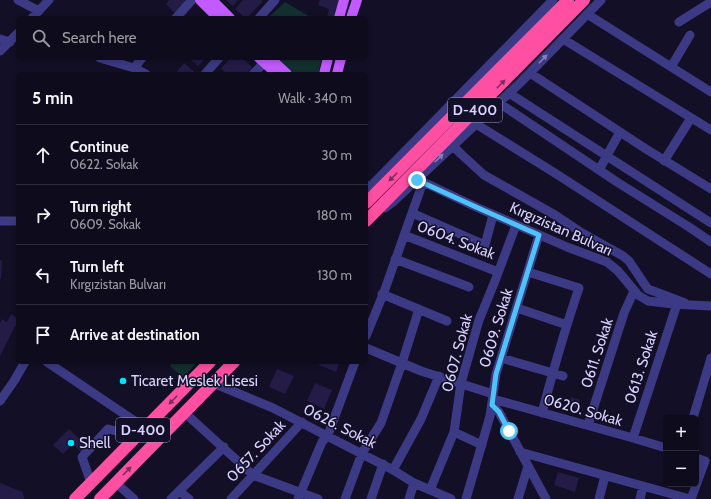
<!DOCTYPE html>
<html lang="en">
<head>
<meta charset="utf-8">
<style>
  :root { --surface:#0e0b1c; --page:#1c1929; --text:#f1f3f6; --muted:#9b9ba3; --line:#2e2b3b }
  body { margin:0; font-family:Cabin,sans-serif; background:var(--page); color:var(--text) }
  .controls { position:absolute; right:12px; bottom:12px; display:grid; overflow:hidden; border-radius:6px; box-shadow:0 2px 6px #0003 }
  .controls button { width:36px; height:36px; display:grid; place-items:center; padding:0; border:0; border-bottom:1px solid var(--line); background:var(--surface); color:var(--text); font:20px sans-serif }
  .stop { position:absolute; width:12px; height:12px; margin:-9px; border:3px solid #4fc3f7; border-radius:50%; background:#fff }
  .stop.end { background:#4fc3f7; border-color:#fff; box-shadow:0 1px 4px #0008 }
  .list { margin:0; padding:0; list-style:none }
  h2 { display:flex; justify-content:space-between; align-items:center; height:52px; margin:0; padding:0 16px; font-size:17px }
  h2 small { font-size:13px; font-weight:400; color:var(--muted) }
  .list li { display:grid; grid-template-columns:26px 1fr auto; gap:12px; align-items:center; box-sizing:border-box; height:60px; padding:0 16px; border-top:1px solid var(--line) }
  .list b { display:block; font-size:15px; white-space:nowrap }
  .list p { margin:0; font-size:13px; white-space:nowrap; color:var(--muted) }
  .list em { font-size:13px; font-style:normal; color:var(--muted) }
  .icon { flex:none; width:22px; height:22px; fill:none; stroke:currentColor; stroke-width:2; stroke-linecap:round; stroke-linejoin:round }
  .map { position:relative; flex:none; width:711px; height:499px; overflow:hidden }
  .search { position:absolute; background:var(--surface); box-shadow:0 2px 6px #0003; left:16px; top:16px; width:352px; height:44px; display:flex; align-items:center; gap:10px; box-sizing:border-box; padding:0 14px; border-radius:6px; color:var(--muted); font-size:15px }
  .panel { position:absolute; background:var(--surface); box-shadow:0 2px 6px #0003; left:16px; top:72px; width:352px; height:292px; border-radius:6px }
  .map>svg:first-child { display:block }
</style>
</head>
<body>
<div class="map">
<svg width="711" height="499" viewBox="0 0 711 499">
  <rect width="100%" height="100%" fill="#130f26"/>
  <path fill="#12302f" d="M285,2l27,16h-44z
    M278,58h44l-4,16h-23z
    M172,362h25l-14,16 -13,-12z"/>
  <path fill="#241b47" d="M169,0h16l1,1 -11,12 -9,-9z
    M226,0h12l-5,6z
    M243,0h18l1,2 -15,16h-2l-10,-9z
    M320,0h21l-5,18 -9,-1 2,-8 -11,-4z
    M189,58h17l-8,8z
    M231,58h11l10,9 -6,7h-20l-5,-6z
    M184,63l12,10 -1,1h-20z
    M0,260l2,1 -1,18h-1z
    M11,314l6,4 1,-3v12l-3,-1 -15,30v-33l2,-4 5,3z
    M320,362h20l-4,10 -17,-7z
    M277,369l17,7 -9,18 -16,-7z
    M315,383l17,7 -8,19 -17,-8z
    M571,397l9,3 -3,8 -9,-2z
    M69,429l22,21 -6,6 -12,-12 -10,10 -10,-9z
    M558,472l21,6 -4,14 -21,-7z
    M0,483l23,9 1,7h-24z"/>
  <g fill="none" stroke-linecap="round" stroke-linejoin="round">
    <path stroke="#3d3a85" stroke-width="9" d="M18,0l21,11
      M587,14l124,78
      M32,18l17,-18
      M176,18l16,-18
      M259,18l16,-18
      M679,22l32,-20
      M0,39l10,3
      M563,39l148,91
      M0,51l18,-18
      M100,58l34,10 12,6
      M671,67l19,-32
      M134,68l8,-10
      M530,73l116,76 65,40
      M205,74l14,-16
      M253,74l11,-11
      M509,93l202,130
      M499,103l118,79 72,45 22,15
      M476,124l82,51 153,99
      M453,146l8,8 23,21 71,40 27,18 41,23 6,5 16,24 3,4 37,14
      M664,161l27,-43
      M599,170l21,-38
      M417,179l59,28 91,40 40,15 11,9 20,24 10,6 25,3 38,2
      M366,188l7,-4 180,-184
      M385,208l8,-6 127,-119 81,-83
      M412,213l73,32 8,-30
      M0,221h18
      M404,235l94,37
      M395,259l74,28
      M528,272l51,16c-14,41 -26,83 -37,125
      M382,294l65,27
      M517,308l50,17
      M366,336l18,-44 39,-110
      M366,348l55,23 72,23
      M501,358l62,18
      M47,362l98,66
      M213,383l60,25 120,62 21,13 37,16
      M493,399l140,39 33,10
      M0,401l14,-20 11,-19
      M492,405l7,7 47,87
      M185,413l68,62 65,24
      M693,418l18,-60
      M588,425l36,-112 10,-22
      M454,432l28,13
      M633,438l44,-134
      M520,452l170,47
      M393,470l28,-51 18,-43
      M91,483l-9,-26 26,-28 29,7
      M116,483l18,16
      M430,490l24,-58 7,-49 18,-63 16,-39 21,-56
      M179,491l10,8
      M171,499l53,-52
      M231,499l71,-77
      M298,499l24,-57 6,-7 27,-73
      M345,499l17,-46 19,-30 21,-60 17,-54
      M371,499l12,-35
      M409,499l5,-16
      M466,499l24,-83 6,-42 43,-139
      M518,499l10,-33
      M599,499l6,-23
      M640,499l3,-13
      M691,499l14,-38 -9,-3"/>
    <path stroke="#c25bff" stroke-width="10" d="M200,0l18,18
      M212,0l18,18
      M339,18l5,-18
      M351,18l6,-18
      M259,58l18,16
      M270,58l17,16
      M324,74l4,-16
      M337,74l4,-16"/>
    <path stroke="#ff4fa3" stroke-width="12" d="M366,203l202,-203
      M366,221l218,-221
      M75,499l135,-137
      M100,499l134,-137"/>
  </g>
  <defs><path id="oneway-solid" d="M-6-.8H1V-3.2L6.5 0L1 3.2V.8H-6Z"/></defs>
  <g fill="#837fbc">
    <use href="#oneway-solid" transform="translate(543 59) rotate(-46)"/>
    <use href="#oneway-solid" transform="translate(439 158) rotate(-43)"/>
  </g>
  <g fill="#7d2c5e">
    <use href="#oneway-solid" transform="translate(501 84) rotate(-45)"/>
    <use href="#oneway-solid" transform="translate(393 177) rotate(135)"/>
    <use href="#oneway-solid" transform="translate(173 400) rotate(134)"/>
    <use href="#oneway-solid" transform="translate(127 471) rotate(-46)"/>
  </g>
  <g fill="none" stroke-linecap="round" stroke-linejoin="round">
    <path stroke="#4fc3f7" stroke-width="5" d="M417,180l59,27 63,28 -43,139 -4,31 7,7 10,19"/>
  </g>
  <g fill="#00e5ff" stroke="#130f26" stroke-width="1.5">
    <circle cx="123" cy="381" r="4"/>
    <circle cx="71" cy="443" r="4"/>
  </g>
  <g text-anchor="middle" dominant-baseline="central" stroke-width="3" stroke-linejoin="round" paint-order="stroke">
    <g fill="#130f26" stroke="#9e99be" stroke-width="1">
      <rect x="448" y="98" width="54" height="24" rx="3"/>
      <rect x="116" y="418" width="54" height="24" rx="3"/>
    </g>
    <g font-size="14" font-weight="bold" fill="#d9d4ff">
      <text x="475" y="110">D-400</text>
      <text x="143" y="430">D-400</text>
    </g>
    <g font-size="15" fill="#d9d4ff" stroke="#130f26">
      <text transform="translate(561 229) rotate(24)">Kırgızistan Bulvarı</text>
      <text transform="translate(456 240) rotate(21)">0604. Sokak</text>
      <text transform="translate(496 328) rotate(-73)">0609. Sokak</text>
      <text transform="translate(457 353) rotate(-75)">0607. Sokak</text>
      <text transform="translate(597 353) rotate(-72)">0611. Sokak</text>
      <text transform="translate(641 367) rotate(-72)">0613. Sokak</text>
      <text transform="translate(583 410) rotate(16)">0620. Sokak</text>
      <text transform="translate(340 426) rotate(27)">0626. Sokak</text>
      <text transform="translate(256 451) rotate(-47)">0657. Sokak</text>
    </g>
    <g font-size="15" fill="#d9d4ff" stroke="#130f26" text-anchor="start">
      <text x="131" y="381">Ticaret Meslek Lisesi</text>
      <text x="79" y="443">Shell</text>
    </g>
  </g>
</svg>
<div class="controls">
<button>+</button>
<button>−</button>
</div>
<div class="stop" style="left:509px;top:431px"></div>
<div class="stop end" style="left:417px;top:180px"></div>
<div class="search"><svg class="icon" aria-label="search" viewBox="0 0 24 24"><circle cx="10" cy="10" r="6"/><path d="M15 15l6 6"/></svg>Search here</div>
<section class="panel">
<h2>5 min<small>Walk · 340 m</small></h2>
<ul class="list">
<li><svg class="icon" aria-label="ahead" viewBox="0 0 24 24"><path d="M12 20V5M6 11l6-6 6 6"/></svg><div><b>Continue</b><p>0622. Sokak</p></div><em>30 m</em></li>
<li><svg class="icon" aria-label="right" viewBox="0 0 24 24"><path d="M7 20v-9h11M14 6l5 5-5 5"/></svg><div><b>Turn right</b><p>0609. Sokak</p></div><em>180 m</em></li>
<li><svg class="icon" aria-label="left" viewBox="0 0 24 24"><path d="M17 20v-9H6M10 6l-5 5 5 5"/></svg><div><b>Turn left</b><p>Kırgızistan Bulvarı</p></div><em>130 m</em></li>
<li><svg class="icon" aria-label="arrive" viewBox="0 0 24 24"><path d="M6 21V4h12l-3 4 3 4H6"/></svg><div><b>Arrive at destination</b></div></li>
</ul>
</section>
</div>
</body>
</html>
